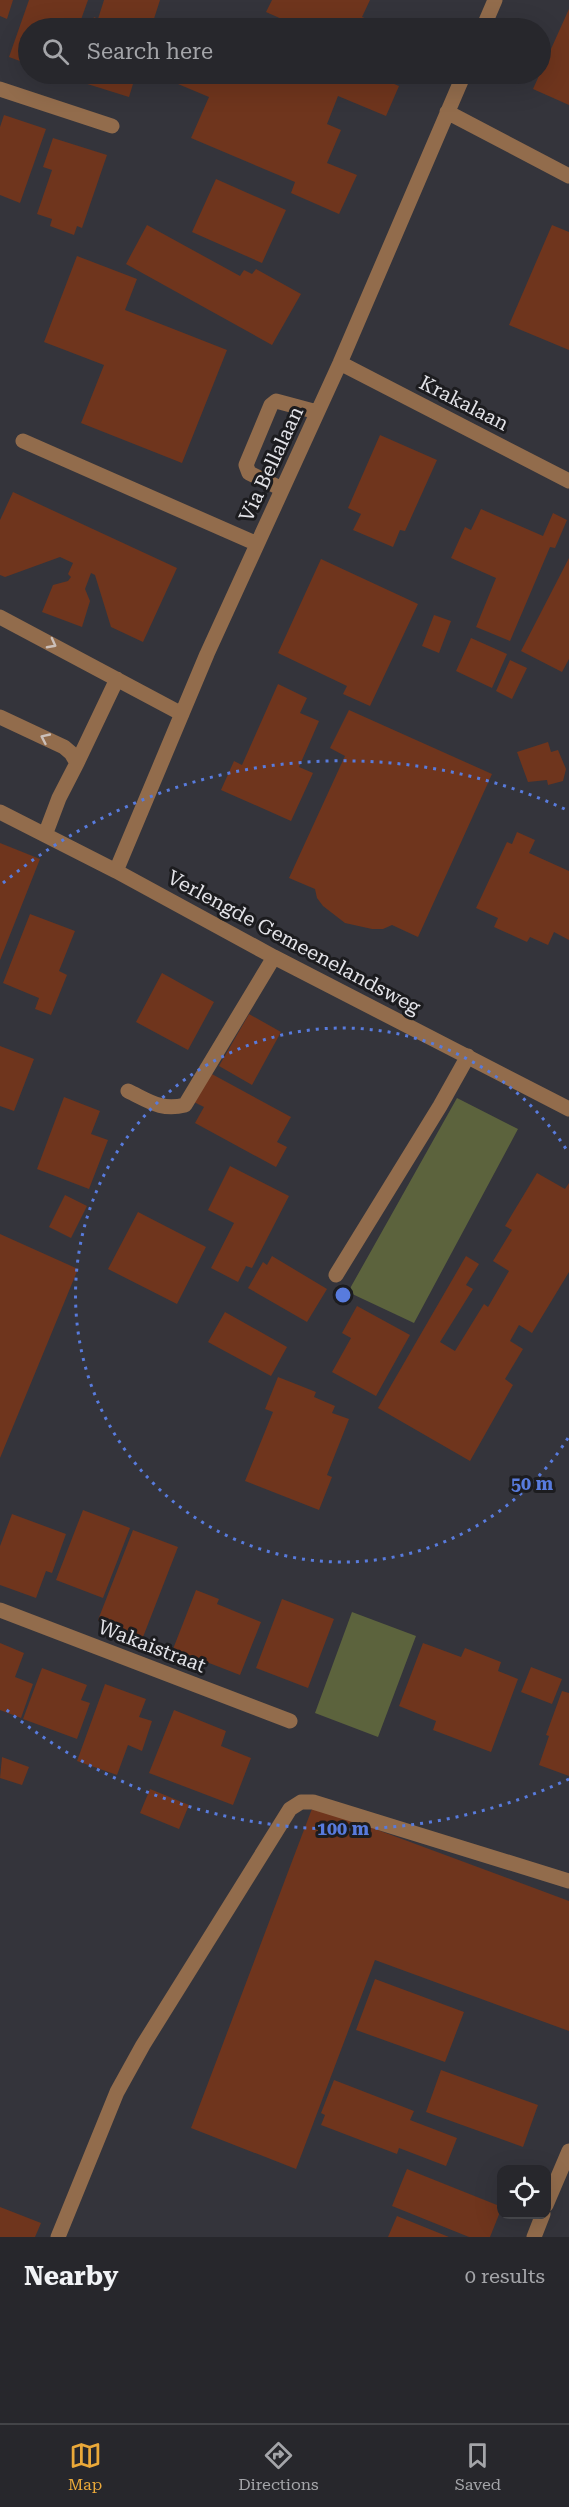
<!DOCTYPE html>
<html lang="en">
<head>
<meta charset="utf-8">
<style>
  :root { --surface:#27272c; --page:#2f2f34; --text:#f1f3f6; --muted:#a4a5a9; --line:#434448; --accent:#eba939 }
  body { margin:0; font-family:"Roboto Serif",serif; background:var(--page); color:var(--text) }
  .controls { position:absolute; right:18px; bottom:18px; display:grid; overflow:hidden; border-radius:12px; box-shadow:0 6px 24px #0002 }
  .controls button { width:54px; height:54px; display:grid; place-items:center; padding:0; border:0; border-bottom:2px solid var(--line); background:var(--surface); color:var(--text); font:30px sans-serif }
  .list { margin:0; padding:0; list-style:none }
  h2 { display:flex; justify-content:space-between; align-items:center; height:78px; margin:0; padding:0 24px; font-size:26px }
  h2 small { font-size:20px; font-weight:400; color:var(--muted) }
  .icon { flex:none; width:33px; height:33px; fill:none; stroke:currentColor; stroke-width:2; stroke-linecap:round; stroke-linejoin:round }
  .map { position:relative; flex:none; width:569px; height:2237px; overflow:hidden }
  .search { position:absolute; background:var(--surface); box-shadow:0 6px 24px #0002; left:18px; right:18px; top:18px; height:66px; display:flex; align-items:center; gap:15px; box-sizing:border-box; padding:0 21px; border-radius:33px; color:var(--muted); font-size:22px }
  .sheet { height:186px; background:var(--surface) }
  nav { display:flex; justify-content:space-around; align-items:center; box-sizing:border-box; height:84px; border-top:2px solid var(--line); background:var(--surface); font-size:16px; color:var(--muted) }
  nav a { display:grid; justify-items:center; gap:3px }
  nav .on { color:var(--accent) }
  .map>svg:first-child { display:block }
</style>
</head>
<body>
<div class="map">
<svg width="569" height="2237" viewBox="0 0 569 2237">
  <rect width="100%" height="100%" fill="#34343b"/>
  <path fill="#5c633d" d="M457,1098l61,31 -104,194 -66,-31z
    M352,1612l64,24 -38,101 -63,-24z"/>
  <path fill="#6f351d" d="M0,0h13l-6,19 -7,-3z
    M29,0h59l-10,28h-50v36l-19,-7z
    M104,0h56l-9,28h-61l4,-11 4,2z
    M272,0h98l-8,17 13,5 -3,6h-70l-36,-16z
    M569,9v96l-36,-16z
    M66,74h70l-7,23 -64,-20z
    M183,74h28l14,5 3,-5h97l19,7 3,-7h23l29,12 -13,30 -48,-20 -11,28 14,6 -14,33 30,12 -18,39 -48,-21 4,-11 -104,-44 18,-41 -31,-13z
    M4,115l42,14 -26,74 -20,-8v-68z
    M53,138l54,17 -25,73 -5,-2 -3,9 -24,-9 2,-7 -15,-5 15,-44 -9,-3z
    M216,179l70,31 -24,53 -70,-31z
    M147,225l93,51 4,-6 8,4 4,-5 45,25 -29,51 -146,-81z
    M552,225l17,7v118l-60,-25z
    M77,256l60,23 -12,31 102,40 -45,113 -101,-40 23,-58 -60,-23z
    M380,435l57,25 -32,71 -5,-1 -7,17 -40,-17 8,-16 -13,-6z
    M13,492l164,76 -34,74 -32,-15 -16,-52 -4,-2 -6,16 5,12 -8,26 -40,-15 11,-27 15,-4 3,-4 -3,-3 5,-11 -13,-6 -55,20 -5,-2v-55z
    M481,509l62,27 10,-23 14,7 -12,28 -5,-1 -40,94 -34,-14 20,-49 -45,-20 14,-31 6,3z
    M569,558v101l-7,13 -41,-21z
    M321,559l97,45 -48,102 -27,-12 4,-8 -69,-33z
    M434,615l17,6 -12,32 -17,-7z
    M471,638l36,16 -15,34 -36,-17z
    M510,660l17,8 -15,31 -16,-8z
    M278,684l29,14 -7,15 19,8 -20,46 14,6 -22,48 -70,-31 13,-29 8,4z
    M349,710l143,64 -74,163 -26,-12 -9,4h-11l-27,-6 -22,-17 -6,-8 -2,-9 -26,-11 56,-122 -15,-8z
    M548,742l3,10 7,-2 8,19 -3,12 -15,4 -1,-5 -19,2 -11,-30z
    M517,832l18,8 -6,13 40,18v69l-15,-8 -6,13 -18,-8 -3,5 -33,-15 4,-9 -22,-10 31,-66 5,2z
    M0,843l40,16 -40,101z
    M30,914l45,17 -16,40 8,4 -16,40 -16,-6 4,-11 -36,-15z
    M162,973l52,29 -26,48 -52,-28z
    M249,1014l32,18 -29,53 -33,-19z
    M0,1046l34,13 -20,52 -14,-5z
    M210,1073l81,44 -14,25 10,5 -11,20 -81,-44 9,-16 -10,-5z
    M64,1097l36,14 -9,23 17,6 -19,49 -52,-20z
    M230,1166l59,30 -37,72 -6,-2 -8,16 -27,-14 23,-45 -26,-13z
    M537,1173l28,16 4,-6v89l-37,61 -13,-8 -9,16 13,8 -18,30 8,6 -43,76 -92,-53 88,-152 13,8 -13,21 7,4 -33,53 15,9 29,-47 4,3 21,-36 -16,-10 19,-31 -7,-4z
    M65,1195l22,11 -16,32 -22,-11z
    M138,1212l68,35 -29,57 -69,-35z
    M0,1234l78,35 -78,189z
    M272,1256l55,33 -20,33 -59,-34 15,-26 4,3z
    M357,1306l53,29 -34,61 -44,-24 19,-34 -9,-5z
    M225,1312l62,35 -16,29 -63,-34z
    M278,1377l38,15 -2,5 21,9 -3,7 17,6 -22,56 5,2 -13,33 -74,-29 28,-69 -8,-3z
    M83,1510l47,18 -27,70 -47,-18z
    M12,1514l54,20 -14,39 -6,-2 -10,27 -36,-13v-39z
    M133,1530l45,17 -35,90 -45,-17z
    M196,1590l23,9 -2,5 44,18 -21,53 -67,-26z
    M282,1599l52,20 -26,69 -52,-20z
    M0,1643l24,10 -9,24 18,7 -12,34 -21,-8z
    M423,1643l38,14 4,-9 36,14 -3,9 20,8 -27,73 -58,-22 3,-9 -37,-15z
    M531,1667l31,12 -10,25 -31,-12z
    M42,1668l45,17 -6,15 9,3 -13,36 -54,-20z
    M105,1684l41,15 -7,18 13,4 -10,30 -14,-6 -11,30 -40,-14z
    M562,1691l7,2v83l-30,-11 10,-29 -3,-1z
    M174,1710l52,21 -5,15 30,12 -18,47 -84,-32z
    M2,1757l27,10 -7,18 -22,-7z
    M150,1789l39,16 -10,24 -39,-16z
    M313,1806l256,95v130l-194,-71 -79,209 -105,-41z
    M375,1979l89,33 -19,50 -89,-32z
    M441,2070l97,35 -15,42 -97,-35z
    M334,2080l80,31 -4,9 47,18 -11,28 -47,-18 -2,6 -76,-29 4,-10 -4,-2z
    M407,2169l95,38 -12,30h-21l-77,-31z
    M0,2207l41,16 -6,14h-35z
    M397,2216l52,21h-61z"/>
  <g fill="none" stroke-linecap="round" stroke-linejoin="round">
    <path stroke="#926c4c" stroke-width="15" d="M483,28l12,-28
      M0,89l112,37
      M447,112l122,64
      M340,363l229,118
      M23,441l234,103
      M282,489l-33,-16 -3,-8 25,-60 5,-4 41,11
      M0,617l182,97
      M0,717l64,30 7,6 6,10 -18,35 -14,37
      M77,763l40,-84
      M0,812l116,59 158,86 295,152
      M116,871l91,-217 133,-291 124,-289
      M128,1091c21,10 33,20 57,14l89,-148
      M336,1275l104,-169 28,-50
      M0,1610l290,111
      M546,2205l23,-54
      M58,2237l59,-145 26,-47 147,-236 11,-7h12l256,79
      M534,2237l9,-23"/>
  </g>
  <defs><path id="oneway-chevron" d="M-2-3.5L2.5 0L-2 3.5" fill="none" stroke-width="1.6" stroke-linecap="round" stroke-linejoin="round" transform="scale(1.5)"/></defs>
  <g stroke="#cbbfb9">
    <use href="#oneway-chevron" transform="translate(52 644) rotate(28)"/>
    <use href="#oneway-chevron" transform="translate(45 738) rotate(-155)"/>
  </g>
  <g fill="none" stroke="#587bdd" stroke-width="3" stroke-dasharray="3 6">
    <path d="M568 1438A267 267 0 1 1 568 1152"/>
    <path d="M569 1779A534 534 0 0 1 3 1707M3 883A534 534 0 0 1 569 811"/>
  </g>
  <g text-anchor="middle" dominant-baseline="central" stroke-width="6" stroke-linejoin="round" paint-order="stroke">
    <g font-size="20" fill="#e3e3e8" stroke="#1c1c1f">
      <text transform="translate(464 403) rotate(27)">Krakalaan</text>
      <text transform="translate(271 464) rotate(-65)">Via Bellalaan</text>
      <text transform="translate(294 942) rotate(28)">Verlengde Gemeenelandsweg</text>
      <text transform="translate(152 1646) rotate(21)">Wakaistraat</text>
    </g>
  </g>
  <circle cx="343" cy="1295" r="9" fill="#587bdd" stroke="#1c1c1f" stroke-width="3"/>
  <g font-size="18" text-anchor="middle" font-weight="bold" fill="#587bdd" stroke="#1c1c1f" stroke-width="6" stroke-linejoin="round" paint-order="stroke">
    <text x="532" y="1490">50 m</text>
    <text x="343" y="1835">100 m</text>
  </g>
</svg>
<div class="controls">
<button><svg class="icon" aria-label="locate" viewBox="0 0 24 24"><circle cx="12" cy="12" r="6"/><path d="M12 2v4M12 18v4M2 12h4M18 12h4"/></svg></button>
</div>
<div class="search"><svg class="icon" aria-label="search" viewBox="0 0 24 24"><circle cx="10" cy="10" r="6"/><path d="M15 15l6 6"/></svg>Search here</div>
</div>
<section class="sheet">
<h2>Nearby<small>0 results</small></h2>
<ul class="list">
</ul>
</section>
<nav>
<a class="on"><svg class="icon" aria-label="map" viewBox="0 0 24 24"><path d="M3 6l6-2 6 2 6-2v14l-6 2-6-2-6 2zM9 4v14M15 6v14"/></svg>Map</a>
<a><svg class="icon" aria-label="directions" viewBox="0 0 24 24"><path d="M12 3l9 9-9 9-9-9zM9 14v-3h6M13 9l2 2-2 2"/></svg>Directions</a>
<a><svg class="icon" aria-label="saved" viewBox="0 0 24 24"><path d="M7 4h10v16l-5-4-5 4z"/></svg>Saved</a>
</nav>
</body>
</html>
